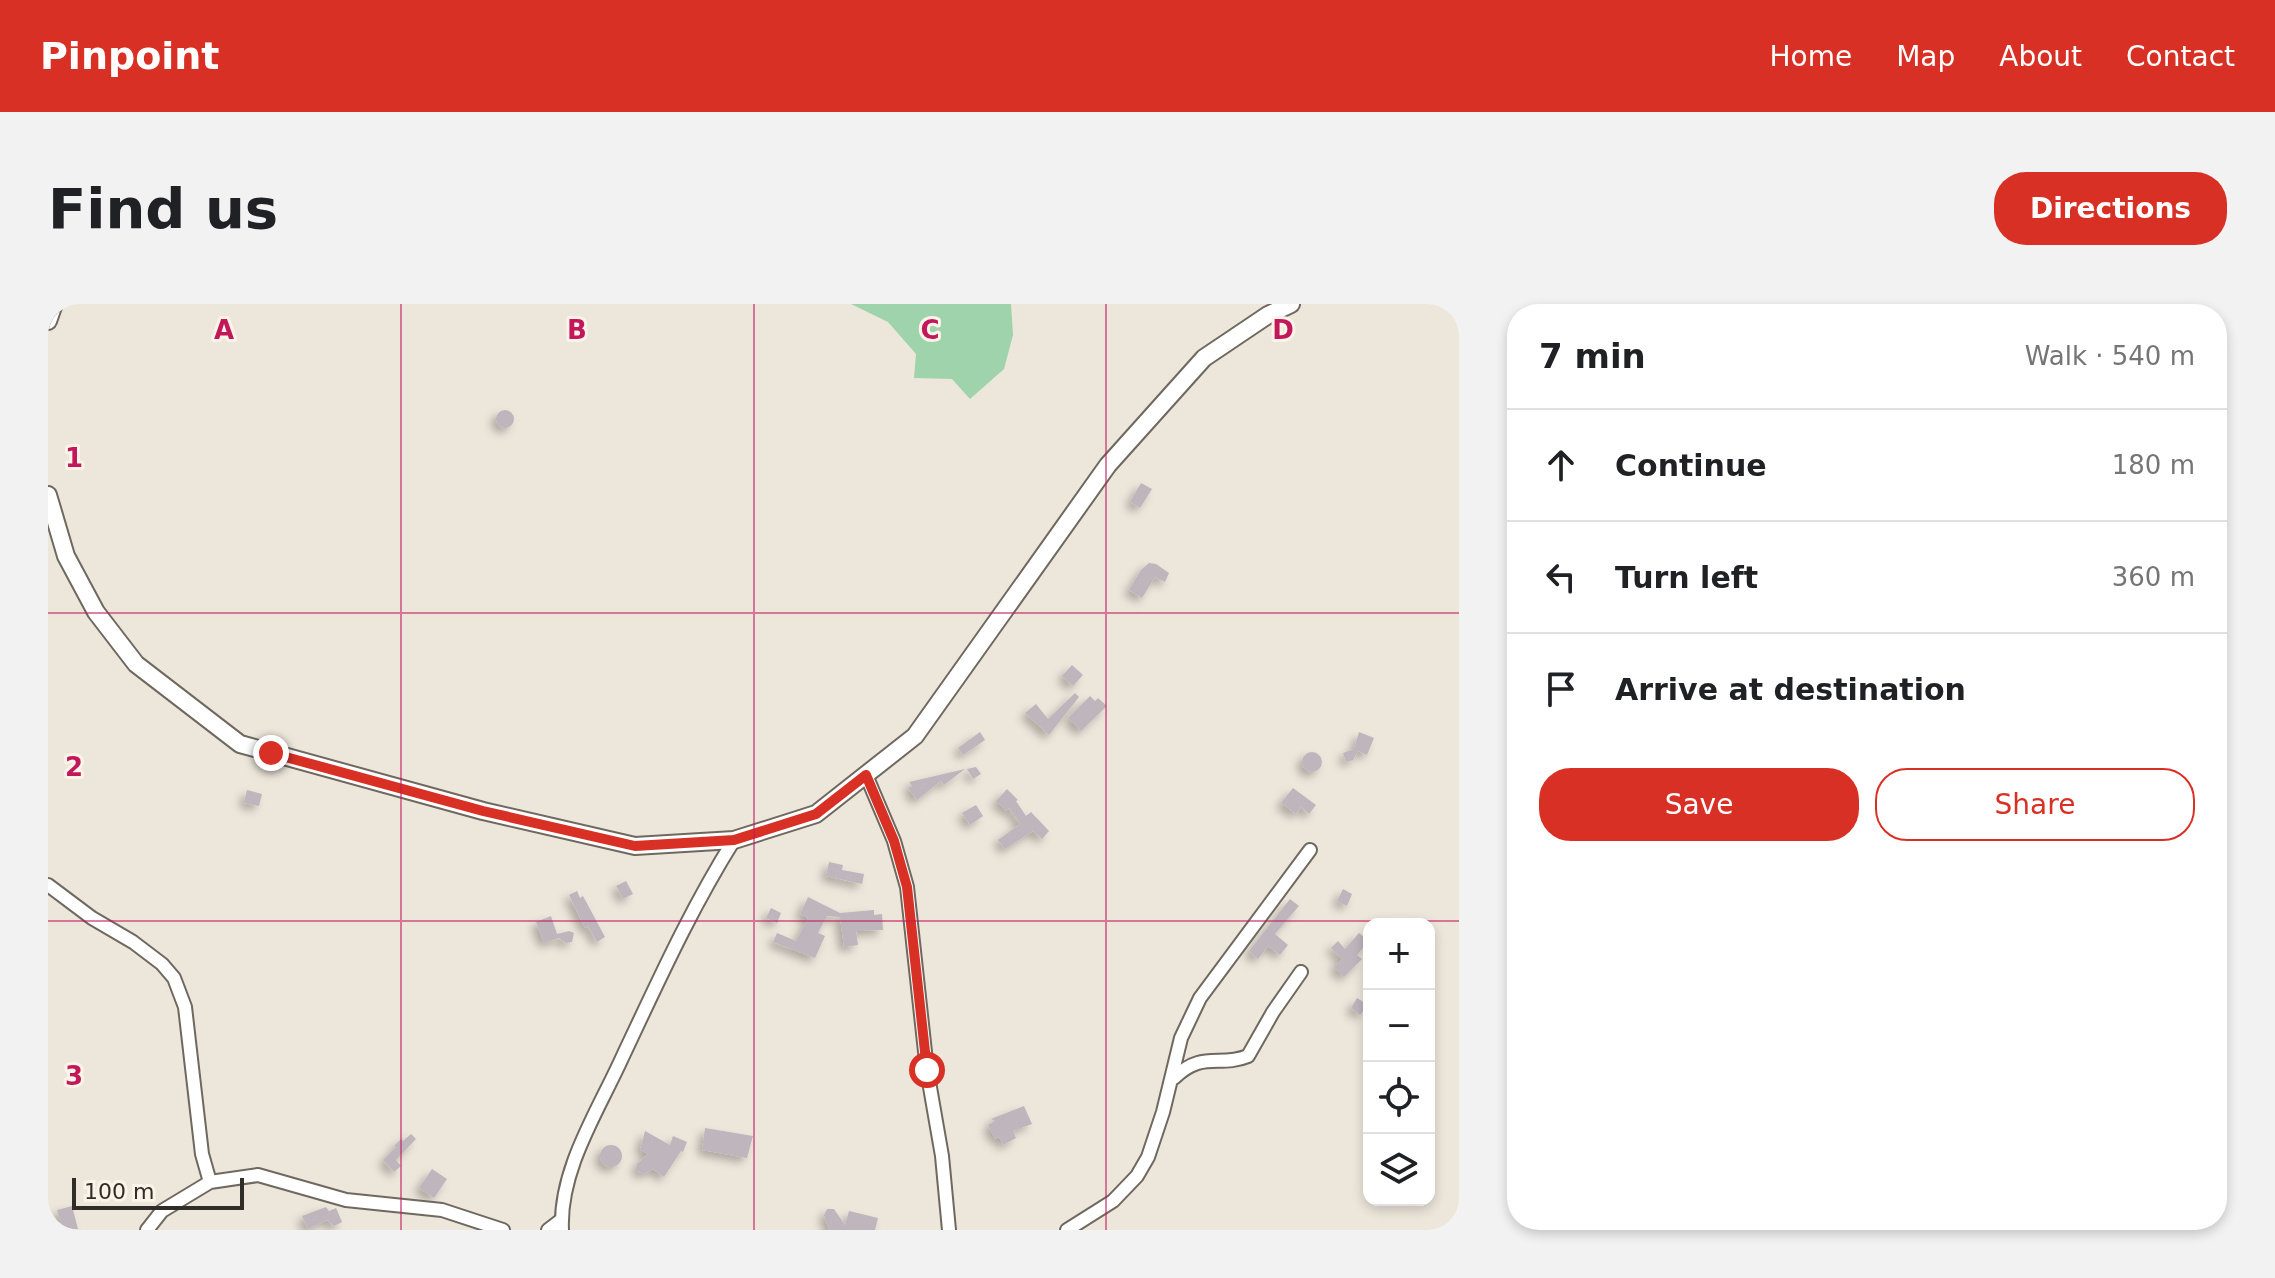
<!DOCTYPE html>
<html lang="en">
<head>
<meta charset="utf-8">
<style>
  :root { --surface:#fff; --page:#f2f2f2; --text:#202124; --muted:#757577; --line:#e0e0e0; --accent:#d93025 }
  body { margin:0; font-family:"DejaVu Sans",sans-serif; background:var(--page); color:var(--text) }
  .controls { position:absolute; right:24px; bottom:24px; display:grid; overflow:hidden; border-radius:16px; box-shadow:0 4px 12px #0003 }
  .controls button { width:72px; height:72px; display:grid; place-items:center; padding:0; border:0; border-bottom:2px solid var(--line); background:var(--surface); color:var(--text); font:40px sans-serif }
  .scale { position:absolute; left:24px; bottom:20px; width:172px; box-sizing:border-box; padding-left:8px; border:4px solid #302d29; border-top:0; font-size:22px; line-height:28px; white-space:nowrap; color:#302d29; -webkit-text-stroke:6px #faf3e8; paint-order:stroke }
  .stop { position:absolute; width:24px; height:24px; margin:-18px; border:6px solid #d93025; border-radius:50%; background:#fff }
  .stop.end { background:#d93025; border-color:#fff; box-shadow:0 2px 8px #0008 }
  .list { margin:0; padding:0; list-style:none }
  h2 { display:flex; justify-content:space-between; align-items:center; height:104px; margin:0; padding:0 32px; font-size:34px }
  h2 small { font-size:26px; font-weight:400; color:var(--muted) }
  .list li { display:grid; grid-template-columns:52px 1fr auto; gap:24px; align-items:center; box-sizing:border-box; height:112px; padding:0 32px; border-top:2px solid var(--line) }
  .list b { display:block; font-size:30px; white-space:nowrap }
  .list em { font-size:26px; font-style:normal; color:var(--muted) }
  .actions { display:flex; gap:16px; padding:24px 32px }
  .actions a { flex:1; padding:18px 0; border:2px solid var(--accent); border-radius:32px; text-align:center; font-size:28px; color:var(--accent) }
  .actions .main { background:var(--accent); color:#fff }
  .icon { flex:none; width:44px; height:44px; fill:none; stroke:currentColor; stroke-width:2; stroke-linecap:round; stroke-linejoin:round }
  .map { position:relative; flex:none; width:1411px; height:926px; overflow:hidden; border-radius:32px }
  header { display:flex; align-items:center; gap:48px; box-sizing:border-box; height:112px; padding:0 40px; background:var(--accent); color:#fff }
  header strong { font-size:38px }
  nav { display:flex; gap:44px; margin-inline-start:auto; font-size:28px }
  .intro { display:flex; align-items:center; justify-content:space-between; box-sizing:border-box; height:192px; padding:0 48px }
  h1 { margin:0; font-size:56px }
  .button { padding:20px 36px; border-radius:32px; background:var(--accent); color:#fff; font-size:28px; font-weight:700 }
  main { display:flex; gap:48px; padding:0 48px }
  aside { flex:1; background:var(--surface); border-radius:32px; box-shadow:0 4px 12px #0003 }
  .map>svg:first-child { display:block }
</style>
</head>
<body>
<header>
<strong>Pinpoint</strong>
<nav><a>Home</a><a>Map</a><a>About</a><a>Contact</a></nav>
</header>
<div class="intro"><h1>Find us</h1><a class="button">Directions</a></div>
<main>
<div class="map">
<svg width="1411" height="926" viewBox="0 0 1411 926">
  <defs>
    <filter id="shadow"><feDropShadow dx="-5" dy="5" stdDeviation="4" flood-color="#0004"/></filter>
  </defs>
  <rect width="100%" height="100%" fill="#ede6db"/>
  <path fill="#9fd3ab" d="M803,0h160l2,31 -9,34 -34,30 -18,-20 -38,-1 2,-24 -28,-32z"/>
  <path fill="#beb5bd" filter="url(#shadow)" d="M448 115a9 9 0 1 1 18 0a9 9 0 1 1-18 0Z
    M1093,179l11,6 -12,19 -10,-6z
    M1101,259l7,1 13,9 -4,9 -10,-5 -13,21 -13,-8 12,-20z
    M1024,361l11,10 -10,11 -11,-10z
    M1027,389l4,4 -30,38 -24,-22 11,-9 12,15z
    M1042,392l5,5 3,-3 9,8 -26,25 -13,-13z
    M932,428l5,8 -22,15 -5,-7z
    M1311,428l15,6 -7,17 -9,-4 -5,9 -7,2 -3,-9 11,-4z
    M1254 458a10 10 0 1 1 20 0a10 10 0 1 1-20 0Z
    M928,463l5,7 -8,5 -6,-10z
    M917,465l-21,16 -3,-4 -24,19 -9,-12 4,-2 -3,-4z
    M1245,484l23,17 -7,9 -8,-7 -5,7 -15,-11z
    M959,485l11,11 -2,1 10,15 5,-4 18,19 -7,8 -9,-8 -28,18 -7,-9 22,-16 -11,-16 -3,3 -10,-10z
    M199,486l15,4 -3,12 -15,-3z
    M928,501l7,11 -13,9 -8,-12z
    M781,558l14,3 -1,5 22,4 -2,10 -36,-8z
    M578,577l7,13 -10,5 -7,-13z
    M1295,585l9,5 -5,12 -10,-5z
    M529,587l3,7 3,-2 22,41 -8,5 -9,-16 -3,2 -16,-33z
    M760,593l32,16 34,-3v5l8,-1 1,16 -27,1 2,14 -14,2 -4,-30 -13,-1 -9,17 7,3 -10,22 -42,-16 4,-9 19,8 12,-23 -8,-4z
    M1242,595l9,7 -24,28 13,11 -8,10 -12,-9 -10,13 -9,-8z
    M723,604l10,5 -4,10 -11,-5z
    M503,612l6,18 12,-3 5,2 -2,9 -6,1 -7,-5 -15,5 -8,-21z
    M1311,629l10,8 -12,14 5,4 -18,18 -10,-10 8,-8 -11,-11 7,-7 7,8z
    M1309,694l11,7 -8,10 -9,-7z
    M976,802l8,18 -19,7 3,7 -13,7 -4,-8 -4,2 -7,-14 7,-4 -4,-2z
    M657,824l48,8 -6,22 -45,-8z
    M597,827l25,14 3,-9 14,6 -4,10 -2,-1 -17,26 -11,-8 -9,5 -7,-3v-7l11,-10 -8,-4z
    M363,830l5,5 -20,21 5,6 -7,6 -11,-12 13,-13 -2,-1 7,-7 2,2z
    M552 852a11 11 0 1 1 22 0a11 11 0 1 1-22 0Z
    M384,865l15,10 -13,19 -15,-10z
    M24,902l6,23 -15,1 -6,-20z
    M278,903l3,4 7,-3 6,14 -8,4 -7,-6 -19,9 -6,-13z
    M779,905h7l11,16 4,-14 29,7 -3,12h-46l-5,-15z"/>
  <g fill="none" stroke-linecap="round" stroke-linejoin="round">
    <defs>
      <path id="street" d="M818,471l28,66 13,46 20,183 15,86 7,74
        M0,581l44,33 41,24 29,22 12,14 11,29 17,147 8,28
        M1126,774c29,-28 45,-10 74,-22l25,-44 28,-40
        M99,926l15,-19 48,-29 48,-7 88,25 96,10 61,20
        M500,926l13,-10
        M514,926c-3,-60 36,-119 60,-172 35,-74 68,-148 112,-218
        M1019,926l46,-29 24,-25 11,-19 15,-45 18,-74 19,-40 110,-148"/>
      <path id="secondary" d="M0,17l6,-17
        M0,191l18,61 30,56 40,52 104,80 243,67 152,35 99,-6 82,-26 99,-78 193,-271 96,-107 64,-43 23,-11"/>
    </defs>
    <use href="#street" stroke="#6e685f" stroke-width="16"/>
    <use href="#secondary" stroke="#6e685f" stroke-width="20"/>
    <use href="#street" stroke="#fff" stroke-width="12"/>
    <use href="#secondary" stroke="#fff" stroke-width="16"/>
  </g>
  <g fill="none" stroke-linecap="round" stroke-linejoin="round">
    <path stroke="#d93025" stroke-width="10" d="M223,449l212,58 152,35 99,-6 82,-26 50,-39 28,66 13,46 20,183"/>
  </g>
  <path fill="none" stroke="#c2185b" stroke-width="2" stroke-opacity="0.55" d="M353,0v926M706,0v926M1058,0v926M0,309h1411M0,617h1411"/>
  <g font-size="26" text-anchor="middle" font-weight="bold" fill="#c2185b" stroke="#faf3e8" stroke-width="6" stroke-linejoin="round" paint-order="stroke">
    <text x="176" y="35">A</text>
    <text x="529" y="35">B</text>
    <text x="882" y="35">C</text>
    <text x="1235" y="35">D</text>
    <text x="26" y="163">1</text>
    <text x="26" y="472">2</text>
    <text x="26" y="781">3</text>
  </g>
</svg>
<div class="controls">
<button>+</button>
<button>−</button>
<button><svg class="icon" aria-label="locate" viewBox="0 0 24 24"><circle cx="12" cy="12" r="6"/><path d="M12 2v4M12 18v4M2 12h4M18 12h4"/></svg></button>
<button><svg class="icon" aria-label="layers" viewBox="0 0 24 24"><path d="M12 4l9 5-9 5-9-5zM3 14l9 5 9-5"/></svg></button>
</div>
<div class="scale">100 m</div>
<div class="stop" style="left:879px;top:766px"></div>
<div class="stop end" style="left:223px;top:449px"></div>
</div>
<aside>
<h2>7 min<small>Walk · 540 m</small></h2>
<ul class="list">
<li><svg class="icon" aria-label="ahead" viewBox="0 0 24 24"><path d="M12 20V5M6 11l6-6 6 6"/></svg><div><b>Continue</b></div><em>180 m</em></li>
<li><svg class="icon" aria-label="left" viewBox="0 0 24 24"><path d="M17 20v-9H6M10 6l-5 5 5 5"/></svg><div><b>Turn left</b></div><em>360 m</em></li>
<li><svg class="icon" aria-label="arrive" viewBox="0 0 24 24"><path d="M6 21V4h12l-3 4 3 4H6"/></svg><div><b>Arrive at destination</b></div></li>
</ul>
<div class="actions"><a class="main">Save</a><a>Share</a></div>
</aside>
</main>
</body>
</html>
